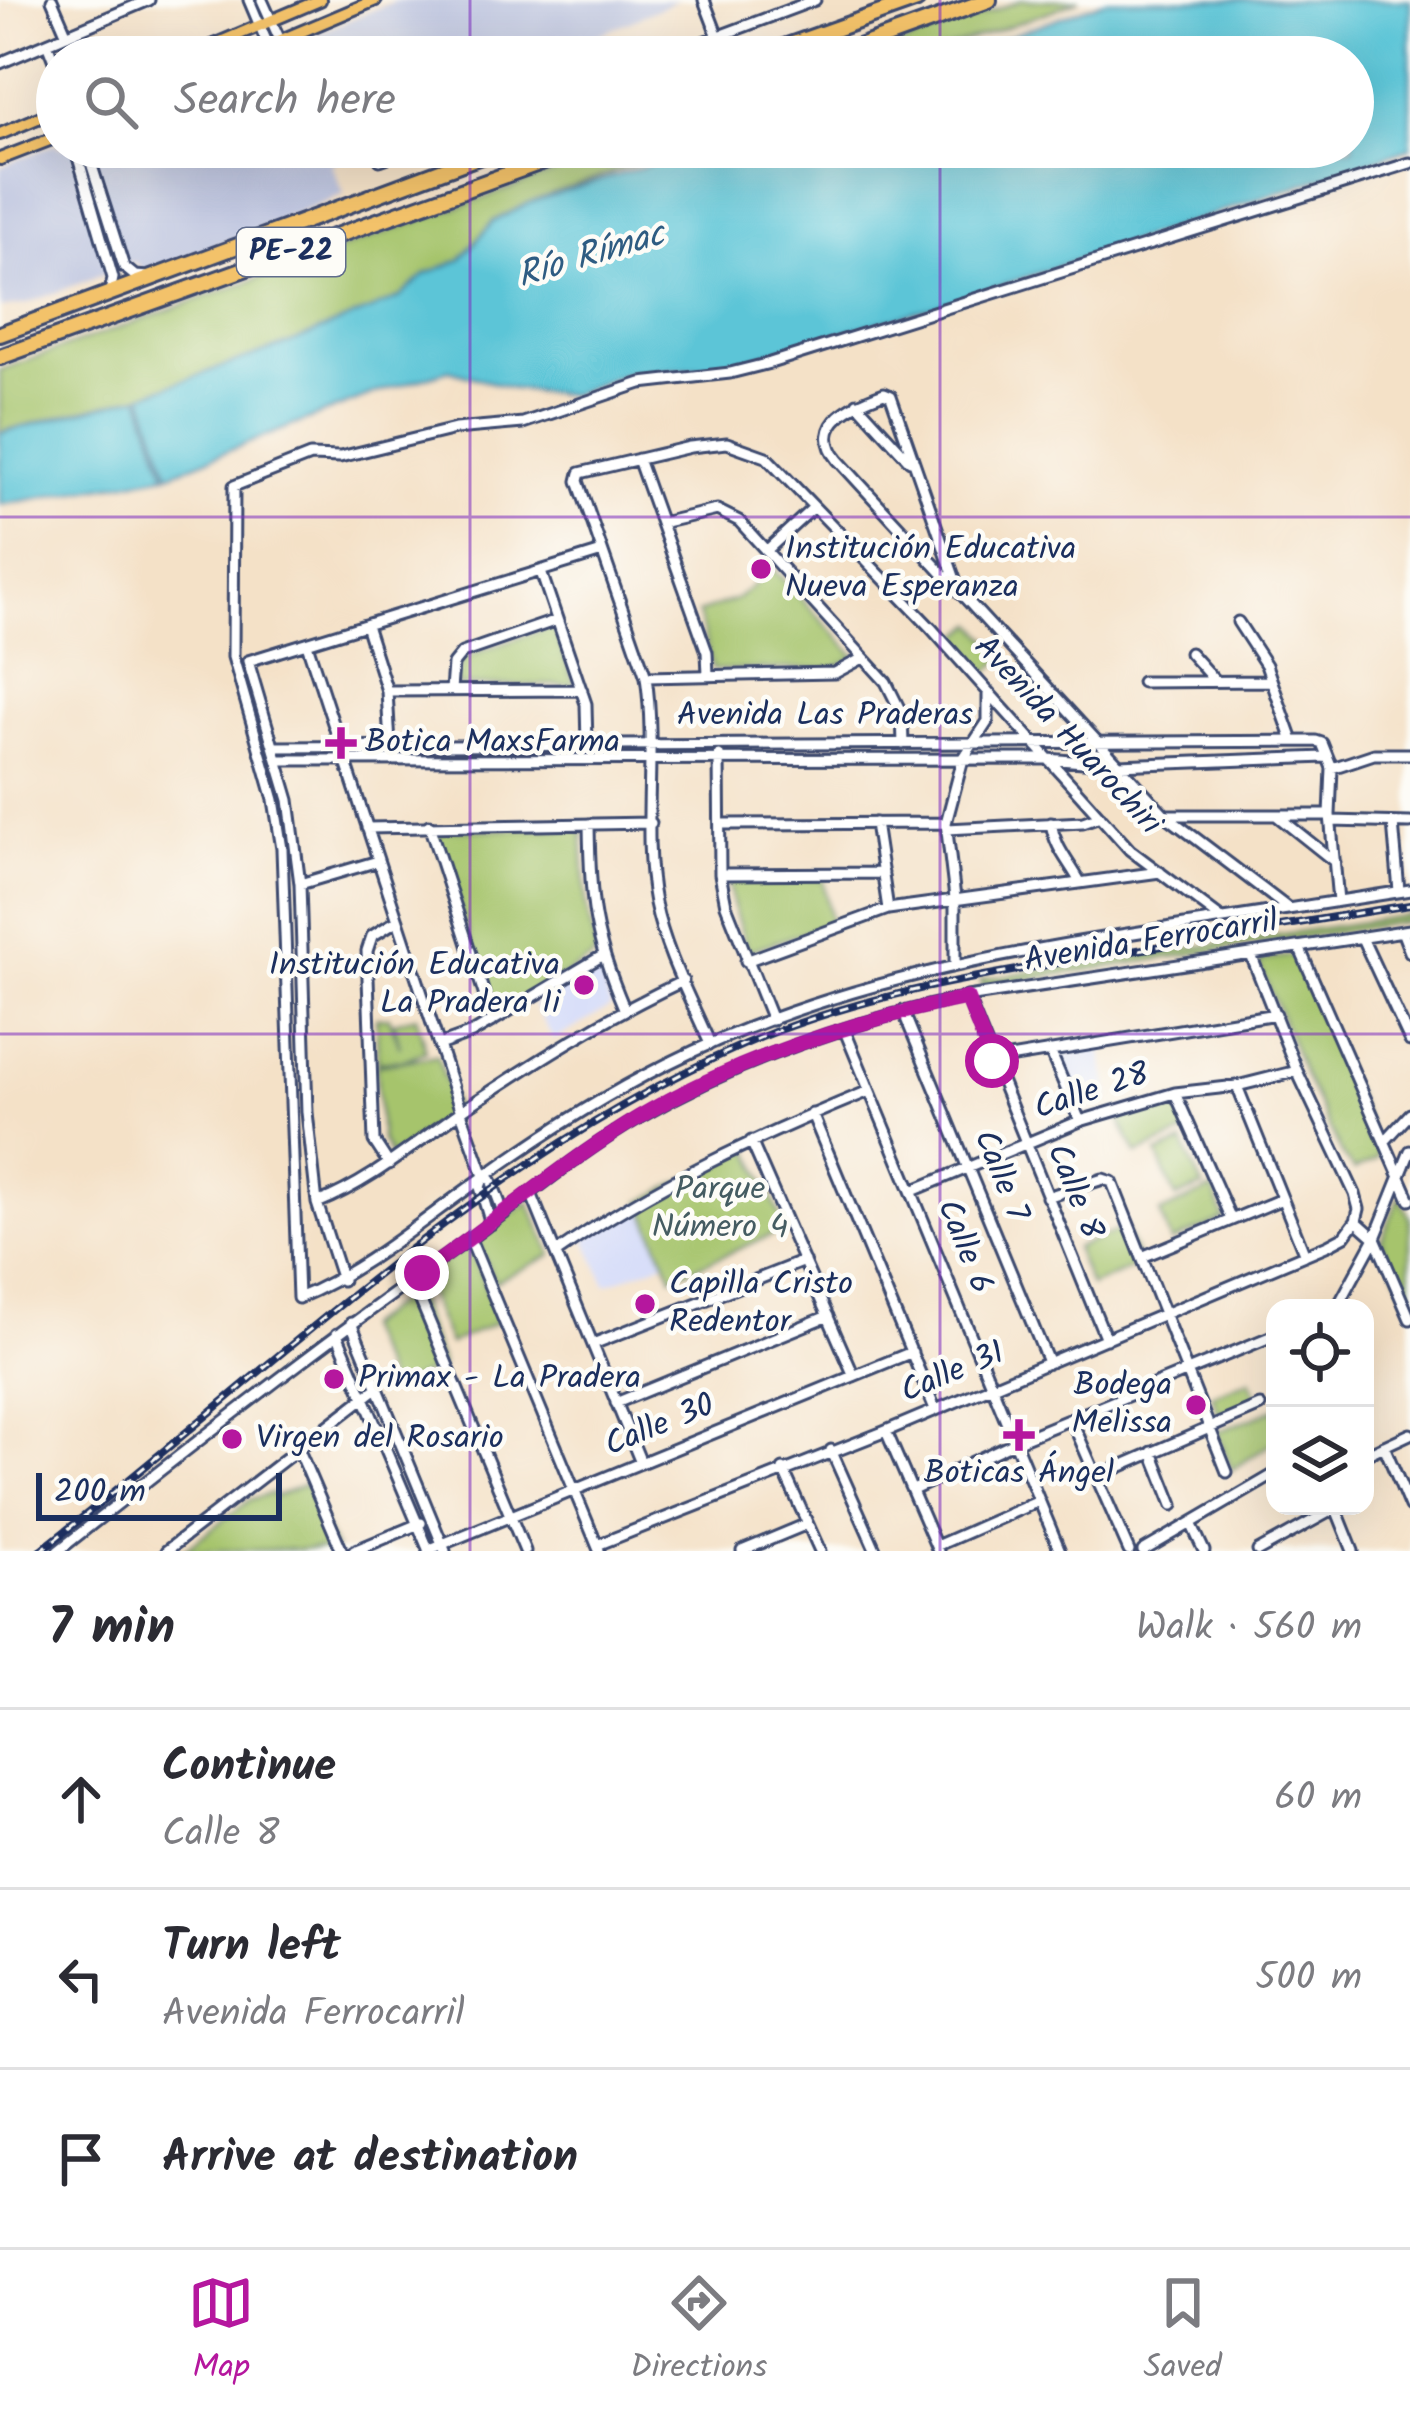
<!DOCTYPE html>
<html lang="en">
<head>
<meta charset="utf-8">
<style>
  :root { --surface:#fff; --page:#f2f2f3; --text:#2b2b33; --muted:#7c7c81; --line:#e1e1e2; --accent:#b5179e }
  body { margin:0; font-family:Kalam,sans-serif; background:var(--page); color:var(--text) }
  .controls { position:absolute; right:36px; bottom:36px; display:grid; overflow:hidden; border-radius:24px; box-shadow:0 12px 48px #0002 }
  .controls button { width:108px; height:108px; display:grid; place-items:center; padding:0; border:0; border-bottom:3px solid var(--line); background:var(--surface); color:var(--text); font:60px sans-serif }
  .scale { position:absolute; left:36px; bottom:30px; width:246px; box-sizing:border-box; padding-left:12px; border:6px solid #1b2f5e; border-top:0; font-size:33px; line-height:42px; white-space:nowrap; color:#1b2f5e; -webkit-text-stroke:9px #fdfcf7; paint-order:stroke }
  .stop { position:absolute; width:36px; height:36px; margin:-27px; border:9px solid #b5179e; border-radius:50%; background:#fff }
  .stop.end { background:#b5179e; border-color:#fff; box-shadow:0 3px 12px #0008 }
  .list { margin:0; padding:0; list-style:none }
  h2 { display:flex; justify-content:space-between; align-items:center; height:156px; margin:0; padding:0 48px; font-size:51px }
  h2 small { font-size:39px; font-weight:400; color:var(--muted) }
  .list li { display:grid; grid-template-columns:78px 1fr auto; gap:36px; align-items:center; box-sizing:border-box; height:180px; padding:0 48px; border-top:3px solid var(--line) }
  .list b { display:block; font-size:45px; white-space:nowrap }
  .list p { margin:0; font-size:39px; white-space:nowrap; color:var(--muted) }
  .list em { font-size:39px; font-style:normal; color:var(--muted) }
  .icon { flex:none; width:66px; height:66px; fill:none; stroke:currentColor; stroke-width:2; stroke-linecap:round; stroke-linejoin:round }
  .map { position:relative; flex:none; width:1410px; height:1551px; overflow:hidden }
  .search { position:absolute; background:var(--surface); box-shadow:0 12px 48px #0002; left:36px; right:36px; top:36px; height:132px; display:flex; align-items:center; gap:30px; box-sizing:border-box; padding:0 42px; border-radius:66px; color:var(--muted); font-size:45px }
  .sheet { height:696px; background:var(--surface) }
  nav { display:flex; justify-content:space-around; align-items:center; box-sizing:border-box; height:168px; border-top:3px solid var(--line); background:var(--surface); font-size:33px; color:var(--muted) }
  nav a { display:grid; justify-items:center; gap:6px }
  nav .on { color:var(--accent) }
  .map>svg:first-child { display:block }
</style>
</head>
<body>
<div class="map">
<svg width="1410" height="1551" viewBox="0 0 1410 1551">
  <rect width="100%" height="100%" fill="#fdfcf7"/>
  <filter id="ink" filterUnits="userSpaceOnUse"><feTurbulence type="fractalNoise" baseFrequency=".00833" numOctaves="2"/><feDisplacementMap in="SourceGraphic" scale="24" xChannelSelector="R" yChannelSelector="G"/><feConvolveMatrix kernelMatrix="1 2 1 2 8 2 1 2 1" color-interpolation-filters="sRGB"/></filter>
  <filter id="wash" filterUnits="userSpaceOnUse"><feTurbulence type="fractalNoise" baseFrequency=".004" numOctaves="4" result="noise"/><feDisplacementMap in="SourceGraphic" scale="48" xChannelSelector="R" yChannelSelector="G"/><feGaussianBlur stdDeviation="2.7" result="paint"/><feColorMatrix in="noise" values="0 0 0 0 0 0 0 0 0 0 0 0 0 0 0 0 0 1.4 0 .05"/><feComposite in="paint" operator="in"/></filter>
  <g filter="url(#wash)">
    <rect width="100%" height="100%" fill="#f4e1c7"/>
    <path fill="#d2d9f9" d="M598,966l13,41 -57,33 -21,-36z
      M1101,1047l9,52 -29,15 -24,-58z
      M640,1204l25,58 -59,23 -20,-46z"/>
    <path fill="#bcc3de" d="M397,0h281l-129,57h-287z
      M57,143v4h307l-33,17 13,29 -18,9 -172,68 -11,1 -8,-9 -109,42 -26,4v-141z"/>
    <path fill="#a6c46c" stroke="#607a65" stroke-width="3" d="M1022,0h58l-155,57h-56z
      M626,147h56l-151,55 -38,19 -33,39 -34,14 -27,24 -108,45 -148,52 -143,37v-62z
      M773,569l83,87 -23,12 -120,2 -15,-57 39,-14z
      M975,624l30,33 -18,16 -31,-34z
      M553,626l21,57 -2,2 -116,1 6,-28z
      M577,829l5,2 4,74 10,47 -4,7 -92,52 -7,-3 -56,-170 4,-8z
      M728,879h95l8,44 -83,28 -16,-47z
      M1410,915v6l-428,65 -1,-7z
      M1294,955l86,196 -5,9 -21,10 -12,-16 -36,-75 -46,-114v-4z
      M416,1016l10,35 -22,9 -26,2 -2,-44 13,-1 11,30 -6,-25z
      M437,1056l18,53 -64,48 -10,-18 -5,-74z
      M1175,1102l14,30 -52,22 -21,-41z
      M1183,1143l20,44 -27,11 -19,-44z
      M749,1147l37,82 -114,48 -31,-75z
      M1213,1189l11,30 -53,23 -11,-29z
      M1400,1196l10,22v87l-29,-65z
      M529,1202l23,53 -58,27 -17,-43z
      M1125,1228l15,37 -50,21 -15,-38z
      M468,1245l31,76 -50,23 -28,-67z
      M413,1290l29,76 -51,22 -28,-60z
      M1250,1380l8,20 -39,15 -7,-20z
      M1275,1409v32l-43,29 -15,-38z
      M305,1484l30,65 -153,2 69,-52 21,-6 2,4z"/>
    <path fill="#5bc5d7" stroke="#3b7a9a" stroke-width="3" d="M1107,0h303v148l-440,148 -246,70 -98,7 -56,22 -56,-6 -65,-19 -73,23 -207,81 -26,-79 148,-52 108,-45 27,-24 34,-14 33,-38 38,-20 177,-55h645v-90h-400z
      M140,396l26,79 -166,30v-72z"/>
  </g>
  <g filter="url(#ink)">
    <g fill="none" stroke-linecap="round" stroke-linejoin="round">
      <defs>
        <path id="minor" d="M52,0l15,35
          M249,0l19,45
          M262,0l18,40
          M704,0l14,37
          M47,43l10,26
          M663,57l152,-57
          M0,63l149,-63
          M75,147l38,131 -3,14
          M86,147l38,120 11,9 14,1
          M380,160l37,-13
          M1410,163l-640,200 -40,10 -89,10 -118,40 -68,6 -115,28 -30,-1 -76,30 -1,171 41,143 8,49 16,449c68,-28 123,-77 183,-119 58,-42 122,-83 186,-115 162,-81 340,-112 518,-139 75,-11 150,-24 225,-35
          M857,403l53,58
          M638,459l69,193 1,23
          M661,523l56,-13 22,11 147,161 16,32 1,30
          M766,551l48,-44
          M541,572l45,132 1,41
          M959,591l-68,-195 -7,-3c-28,10 -76,30 -46,67l327,355 124,94
          M1238,622l28,43 27,76
          M366,625l21,66 3,54
          M307,644l154,468 23,64 7,4 13,34
          M1190,653l25,28
          M646,677l189,-4 28,-15
          M1142,682l129,-1
          M451,690l2,-26 9,-11 95,-33
          M387,691l195,-1
          M274,747l1042,-6 6,2 10,25 -2,47 8,86
          M719,755l1,119 6,31 46,115
          M278,760l770,-1 70,6 207,-8
          M1332,768l42,-14h36
          M1168,815h162
          M1276,815l59,47
          M1331,821l79,2
          M875,823l13,86
          M1051,823c4,25 17,37 29,59
          M1393,823l6,68
          M589,824c1,78 4,111 35,184
          M721,824l225,-1
          M429,825l64,196
          M367,828l284,-5
          M947,829l136,-7 17,-6
          M720,874l163,-1
          M300,884l78,-23
          M1402,931l8,21
          M1362,938l48,103
          M1299,947l111,253
          M1251,955l46,116 58,123 4,15 -3,12 19,17 35,81
          M746,961l142,-52 272,-37
          M955,964v-66l-9,-75 17,-64 25,-38v-29
          M967,997l139,342
          M903,1011l145,351
          M845,1031l215,520
          M710,1044c-20,-46 -45,-92 -55,-141 -14,-72 2,-152 -9,-226l-68,-196 2,-8 110,-26 37,-4 39,14 165,171 199,222 92,69
          M439,1045l33,-12 130,-77
          M1050,1051l30,70
          M991,1061l285,-47
          M1237,1086l68,169
          M1175,1093l56,126
          M812,1114l123,295
          M751,1141l103,235
          M1385,1141l25,-27
          M389,1164l-15,-23 -7,-190 5,-15 26,-16
          M484,1176l-4,11 11,37
          M912,1191l168,-70 95,-28 62,-7 60,-15
          M531,1193l110,270
          M1047,1197l56,-18 9,3 115,290
          M317,1203c56,-22 99,-61 149,-95 70,-47 140,-91 217,-127
          M470,1239l129,311
          M556,1253c97,-68 203,-117 313,-162
          M1142,1257l140,-58
          M342,1280l-25,-77 -10,-91 -7,-228 -11,-84 -41,-139 354,-109
          M412,1280l113,271
          M1337,1308l38,-70 35,-87
          M351,1323l94,228
          M337,1334l92,217
          M593,1344l211,-83
          M616,1403l212,-87
          M1071,1419l58,132
          M886,1431l52,120
          M1384,1446l26,61
          M298,1448l44,103
          M831,1450l45,101
          M1152,1452l21,53
          M1365,1455l45,-21
          M783,1469l37,82
          M1096,1477l164,-71
          M913,1490l102,-48 260,-107
          M1335,1506l18,45
          M1191,1523l13,28
          M597,1545l289,-114 442,-186 17,-9 11,-15
          M936,1546l103,-45
          M428,1550l484,-198
          M58,1551c129,-102 258,-203 392,-298 64,-45 124,-98 192,-137 99,-57 214,-96 325,-119l443,-67
          M166,1551l211,-163
          M354,1551l67,-28
          M742,1551l65,-27
          M1143,1551l132,-77
          M1258,1551l78,-43"/>
        <path id="major" d="M185,57l135,-57
          M241,57l135,-57
          M0,134l57,-24
          M0,159l57,-22"/>
        <path id="highway" d="M756,57l161,-57
          M831,57l158,-57
          M0,334l505,-187
          M0,357l583,-210"/>
      </defs>
      <use href="#minor" stroke="#3c4a6e" stroke-width="15"/>
      <use href="#major" stroke="#3c4a6e" stroke-width="16"/>
      <use href="#highway" stroke="#3c4a6e" stroke-width="20"/>
      <use href="#minor" stroke="#fff" stroke-width="9"/>
      <use href="#major" stroke="#f3c26a" stroke-width="10"/>
      <use href="#highway" stroke="#f3c26a" stroke-width="14"/>
      <defs>
        <path id="rail" d="M40,1551c227,-176 438,-391 705,-507 123,-53 257,-72 387,-93 93,-15 185,-32 278,-46"/>
      </defs>
      <use href="#rail" stroke="#1b2f5e" stroke-width="8"/>
      <use href="#rail" stroke="#fdfcf7" stroke-width="3" stroke-dasharray="9" stroke-linecap="butt"/>
    </g>
  </g>
  <g fill="none" stroke-linecap="round" stroke-linejoin="round" filter="url(#ink)">
    <path stroke="#b5179e" stroke-width="15" d="M422,1273c72,-51 141,-110 217,-156 95,-57 220,-98 328,-119l25,63"/>
  </g>
  <path fill="none" stroke="#7b2cbf" stroke-width="3" stroke-opacity="0.55" d="M470,0v57M940,0v57M470,147v1404M940,147v1404M0,517h1410M0,1034h1410"/>
  <g fill="#b5179e" stroke="#fdfcf7" stroke-width="4.5">
    <circle cx="761" cy="569" r="12"/>
    <path d="M335 725h12v12h12v12h-12v12h-12v-12h-12v-12h12z"/>
    <circle cx="584" cy="985" r="12"/>
    <circle cx="645" cy="1304" r="12"/>
    <circle cx="334" cy="1379" r="12"/>
    <circle cx="1196" cy="1405" r="12"/>
    <path d="M1013 1417h12v12h12v12h-12v12h-12v-12h-12v-12h12z"/>
    <circle cx="232" cy="1439" r="12"/>
  </g>
  <g text-anchor="middle" dominant-baseline="central" stroke-width="9" stroke-linejoin="round" paint-order="stroke">
    <rect fill="#fdfcf7" stroke="#5f6c8c" stroke-width="3" x="237" y="228" width="108" height="48" rx="9"/>
    <g font-size="30" font-weight="bold" fill="#1b2f5e">
      <text x="291" y="252">PE-22</text>
    </g>
    <g font-size="33" fill="#1b2f5e" stroke="#fdfcf7" text-anchor="start">
      <text x="785" y="550">Institución Educativa<tspan x="785" dy="38">Nueva Esperanza</tspan></text>
      <text x="365" y="743">Botica MaxsFarma</text>
      <text x="560" y="966" text-anchor="end">Institución Educativa<tspan x="560" dy="38">La Pradera Ii</tspan></text>
      <text x="669" y="1285">Capilla Cristo<tspan x="669" dy="38">Redentor</tspan></text>
      <text x="358" y="1379">Primax - La Pradera</text>
      <text x="1172" y="1386" text-anchor="end">Bodega<tspan x="1172" dy="38">Melissa</tspan></text>
      <text x="256" y="1439">Virgen del Rosario</text>
      <text x="1019" y="1474" text-anchor="middle">Boticas Ángel</text>
    </g>
    <g font-size="33" fill="#1b2f5e" stroke="#fdfcf7">
      <text x="825" y="716">Avenida Las Praderas</text>
      <text transform="translate(1067 736) rotate(47)">Avenida Huarochiri</text>
      <text transform="translate(1151 942) rotate(-9)">Avenida Ferrocarril</text>
      <text transform="translate(1092 1092) rotate(-18)">Calle 28</text>
      <text transform="translate(1000 1176) rotate(68)">Calle 7</text>
      <text transform="translate(1074 1192) rotate(68)">Calle 8</text>
      <text transform="translate(964 1247) rotate(68)">Calle 6</text>
      <text transform="translate(953 1373) rotate(-23)">Calle 31</text>
      <text transform="translate(660 1426) rotate(-22)">Calle 30</text>
    </g>
    <g font-size="33" fill="#455c62" stroke="#fdfcf7">
      <text x="720" y="1190">Parque<tspan x="720" dy="38">Número 4</tspan></text>
    </g>
    <g font-size="36" font-style="italic" fill="#2e5c82" stroke="#fdfcf7">
      <text transform="translate(591 256) rotate(-17)">Río Rímac</text>
    </g>
  </g>
</svg>
<div class="controls">
<button><svg class="icon" aria-label="locate" viewBox="0 0 24 24"><circle cx="12" cy="12" r="6"/><path d="M12 2v4M12 18v4M2 12h4M18 12h4"/></svg></button>
<button><svg class="icon" aria-label="layers" viewBox="0 0 24 24"><path d="M12 4l9 5-9 5-9-5zM3 14l9 5 9-5"/></svg></button>
</div>
<div class="scale">200 m</div>
<div class="stop" style="left:992px;top:1061px"></div>
<div class="stop end" style="left:422px;top:1273px"></div>
<div class="search"><svg class="icon" aria-label="search" viewBox="0 0 24 24"><circle cx="10" cy="10" r="6"/><path d="M15 15l6 6"/></svg>Search here</div>
</div>
<section class="sheet">
<h2>7 min<small>Walk · 560 m</small></h2>
<ul class="list">
<li><svg class="icon" aria-label="ahead" viewBox="0 0 24 24"><path d="M12 20V5M6 11l6-6 6 6"/></svg><div><b>Continue</b><p>Calle 8</p></div><em>60 m</em></li>
<li><svg class="icon" aria-label="left" viewBox="0 0 24 24"><path d="M17 20v-9H6M10 6l-5 5 5 5"/></svg><div><b>Turn left</b><p>Avenida Ferrocarril</p></div><em>500 m</em></li>
<li><svg class="icon" aria-label="arrive" viewBox="0 0 24 24"><path d="M6 21V4h12l-3 4 3 4H6"/></svg><div><b>Arrive at destination</b></div></li>
</ul>
</section>
<nav>
<a class="on"><svg class="icon" aria-label="map" viewBox="0 0 24 24"><path d="M3 6l6-2 6 2 6-2v14l-6 2-6-2-6 2zM9 4v14M15 6v14"/></svg>Map</a>
<a><svg class="icon" aria-label="directions" viewBox="0 0 24 24"><path d="M12 3l9 9-9 9-9-9zM9 14v-3h6M13 9l2 2-2 2"/></svg>Directions</a>
<a><svg class="icon" aria-label="saved" viewBox="0 0 24 24"><path d="M7 4h10v16l-5-4-5 4z"/></svg>Saved</a>
</nav>
</body>
</html>
